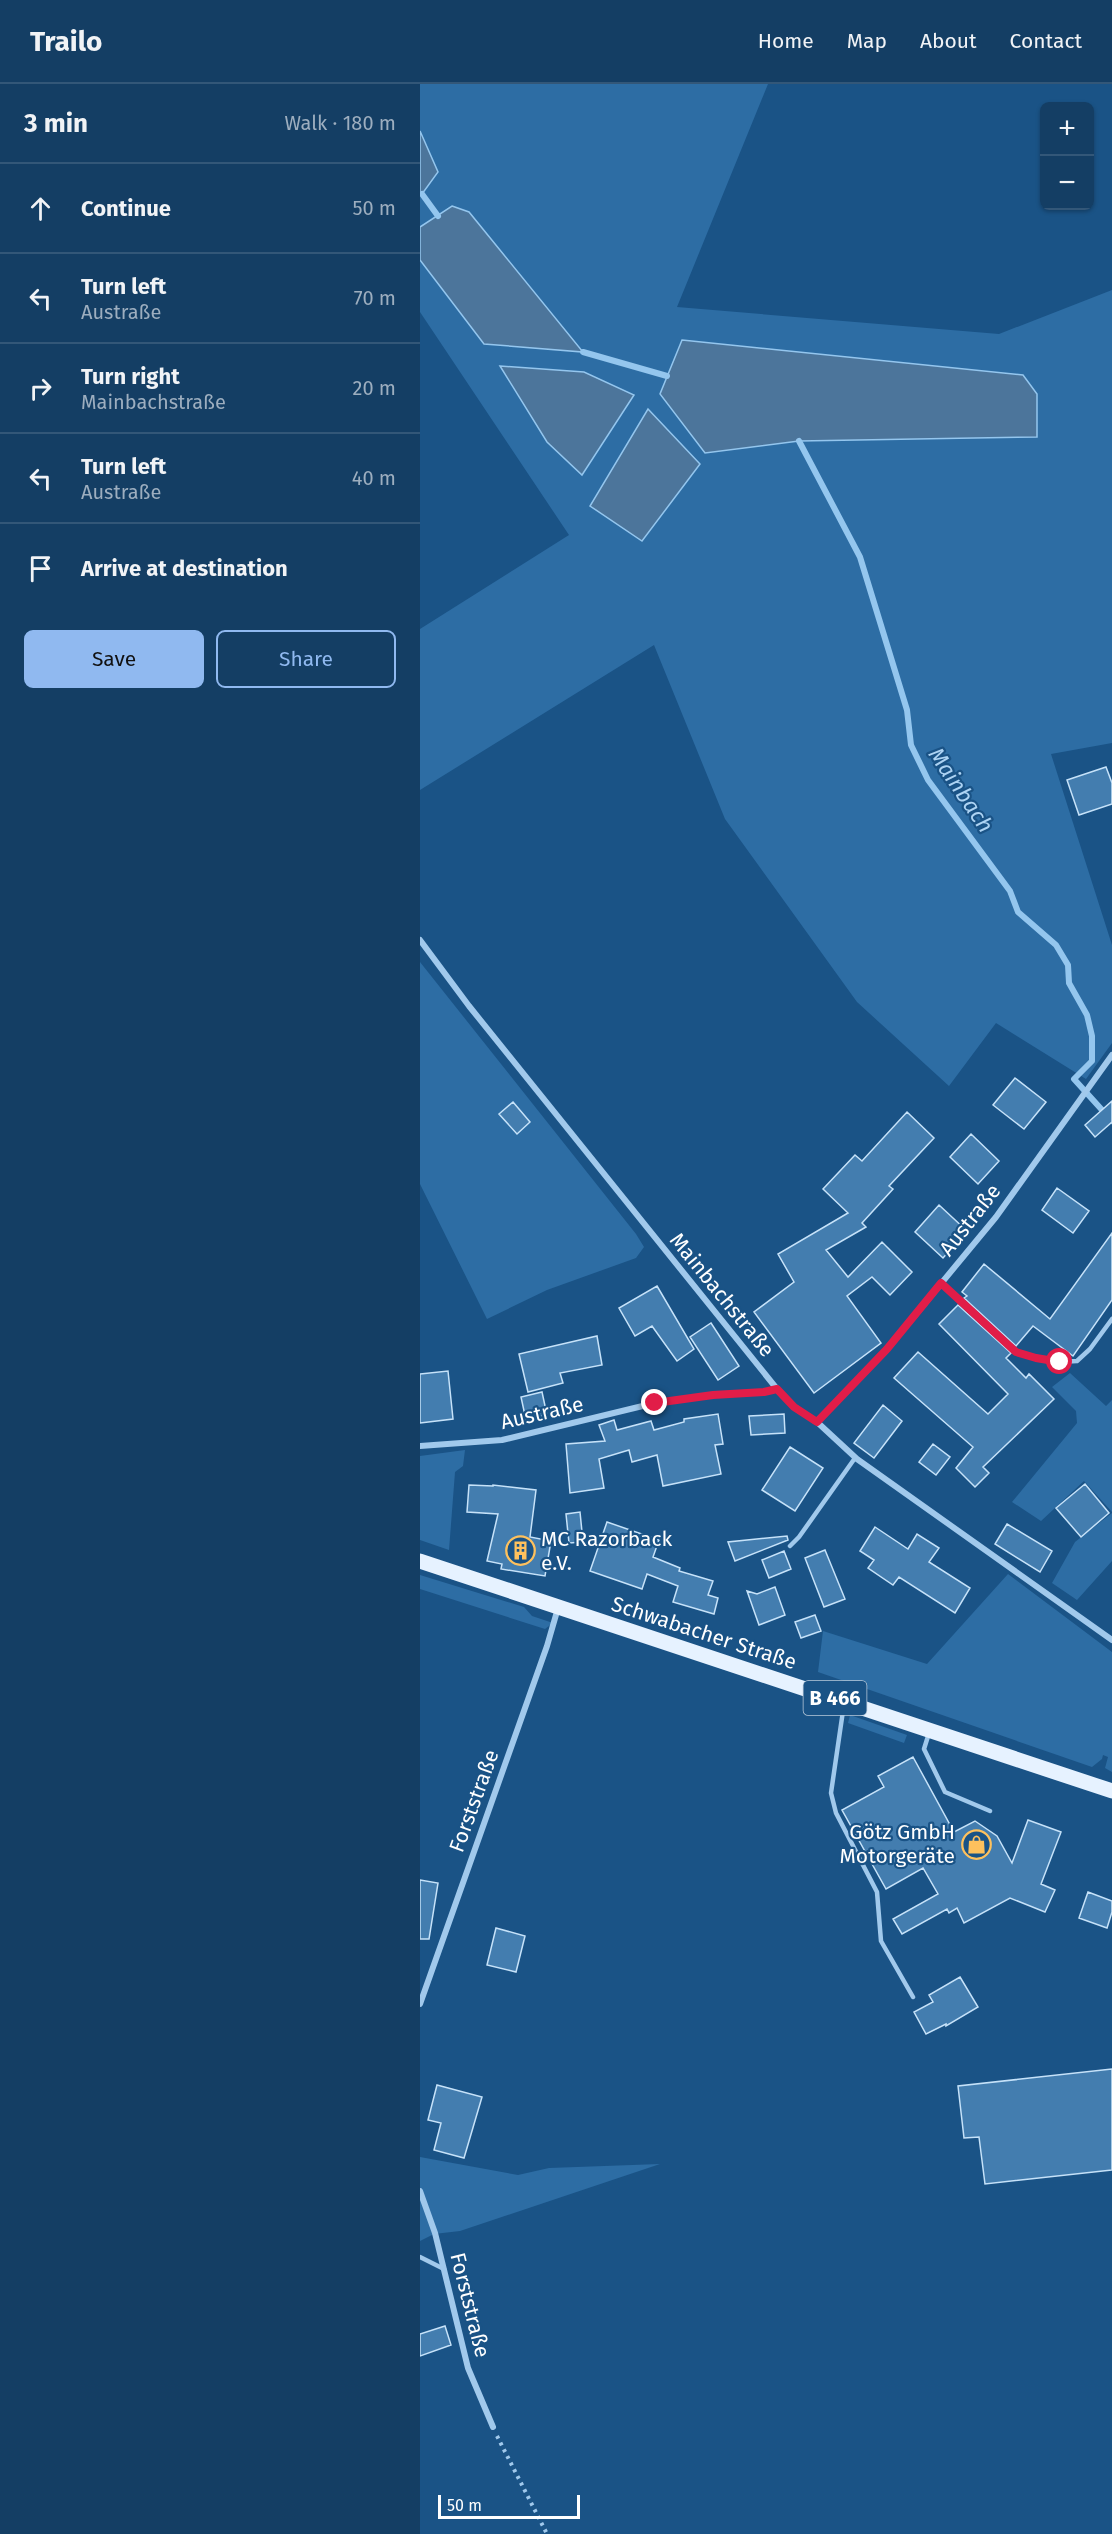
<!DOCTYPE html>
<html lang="en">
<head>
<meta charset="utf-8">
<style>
  :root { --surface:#143e64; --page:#21496d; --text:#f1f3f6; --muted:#9daebf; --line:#335778; --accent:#90b9f0 }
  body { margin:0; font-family:"Fira Sans",sans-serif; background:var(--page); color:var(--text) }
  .controls { position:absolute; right:18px; top:18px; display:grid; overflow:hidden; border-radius:9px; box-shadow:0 2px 4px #0004 }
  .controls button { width:54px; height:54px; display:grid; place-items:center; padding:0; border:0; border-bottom:2px solid var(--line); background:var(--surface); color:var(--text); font:30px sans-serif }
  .scale { position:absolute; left:18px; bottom:15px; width:142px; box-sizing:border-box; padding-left:6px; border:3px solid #fff; border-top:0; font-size:16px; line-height:21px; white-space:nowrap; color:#fff; -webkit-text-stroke:4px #1a5386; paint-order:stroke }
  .stop { position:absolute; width:18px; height:18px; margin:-14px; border:4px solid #e11d48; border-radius:50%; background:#fff }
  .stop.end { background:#e11d48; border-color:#fff; box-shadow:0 2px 6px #0008 }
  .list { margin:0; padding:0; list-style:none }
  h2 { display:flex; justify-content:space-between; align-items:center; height:78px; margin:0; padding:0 24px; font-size:26px }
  h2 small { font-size:20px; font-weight:400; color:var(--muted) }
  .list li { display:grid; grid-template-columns:39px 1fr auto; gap:18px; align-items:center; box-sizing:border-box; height:90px; padding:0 24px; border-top:2px solid var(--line) }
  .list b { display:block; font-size:22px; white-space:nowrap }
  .list p { margin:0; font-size:20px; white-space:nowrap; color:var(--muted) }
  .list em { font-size:20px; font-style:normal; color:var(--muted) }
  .actions { display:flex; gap:12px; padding:18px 24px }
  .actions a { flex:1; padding:14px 0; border:2px solid var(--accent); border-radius:9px; text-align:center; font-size:21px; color:var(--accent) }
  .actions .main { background:var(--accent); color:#111 }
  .icon { flex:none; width:33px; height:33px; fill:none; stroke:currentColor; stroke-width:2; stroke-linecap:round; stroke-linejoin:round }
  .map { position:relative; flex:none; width:692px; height:2450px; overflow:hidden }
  header { display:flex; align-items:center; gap:36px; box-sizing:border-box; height:84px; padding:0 30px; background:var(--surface); border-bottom:2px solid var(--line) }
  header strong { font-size:28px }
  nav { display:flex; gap:33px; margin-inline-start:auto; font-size:21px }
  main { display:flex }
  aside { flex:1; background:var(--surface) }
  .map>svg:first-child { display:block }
</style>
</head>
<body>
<header>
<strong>Trailo</strong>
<nav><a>Home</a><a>Map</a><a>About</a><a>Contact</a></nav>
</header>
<main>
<aside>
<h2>3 min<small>Walk · 180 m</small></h2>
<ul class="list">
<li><svg class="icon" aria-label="ahead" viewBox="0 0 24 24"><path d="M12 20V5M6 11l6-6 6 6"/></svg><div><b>Continue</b></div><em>50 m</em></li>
<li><svg class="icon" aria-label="left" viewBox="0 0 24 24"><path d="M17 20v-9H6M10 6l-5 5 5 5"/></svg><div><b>Turn left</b><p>Austraße</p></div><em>70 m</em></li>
<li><svg class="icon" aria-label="right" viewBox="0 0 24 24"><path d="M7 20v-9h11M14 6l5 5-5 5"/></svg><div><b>Turn right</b><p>Mainbachstraße</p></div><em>20 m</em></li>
<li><svg class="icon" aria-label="left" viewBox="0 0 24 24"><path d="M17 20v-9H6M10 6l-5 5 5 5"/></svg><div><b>Turn left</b><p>Austraße</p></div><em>40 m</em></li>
<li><svg class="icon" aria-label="arrive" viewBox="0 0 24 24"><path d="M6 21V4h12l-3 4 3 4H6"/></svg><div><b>Arrive at destination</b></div></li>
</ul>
<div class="actions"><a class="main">Save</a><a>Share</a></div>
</aside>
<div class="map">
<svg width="692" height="2450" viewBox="0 0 692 2450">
  <rect width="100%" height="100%" fill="#1a5386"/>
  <path fill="#2d6da4" d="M0,0h348l-91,223 322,27 113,-44v453l-61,11 61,191v98l-26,36 -90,-56 -47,63 -92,-84 -132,-183 -71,-174 -234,145v-161l149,-94 -149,-223z
    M0,878l216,272 8,13 -8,11 -89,32 -60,29 -67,-135z
    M650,1289l36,33 6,-6v112l-28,-31 -43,40 -29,-19 65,-79 -1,-12 -24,-24z
    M45,1366l-2,16 -8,6 -6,78 -29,-10v-84z
    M692,1429v48l-35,39 -25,-17 23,-41z
    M588,1490l104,78v120l-7,-4 3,-11 -5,-2 -1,4 -10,8 -274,-95 5,-41 104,33z
    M0,1491l104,32 8,9 21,7 -8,6 -125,-40z
    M430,1631l57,20 -3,8 -56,-20z
    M0,2073l98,18 31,-7 111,-4 -200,67 -26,3 -14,7z"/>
  <path fill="#4c759b" stroke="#94c6ee" stroke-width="1.5" d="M0,47l18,41 -16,22 -2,-1z
    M32,122l17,6 114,140 -99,-8 -64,-84v-33z
    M262,256l341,35 14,19v43l-238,4 -94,12 -45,-59z
    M80,282l84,6 50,23 -52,80 -35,-33z
    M228,325l52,55 -58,77 -52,-35z"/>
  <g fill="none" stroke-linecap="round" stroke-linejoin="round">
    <path stroke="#94c6ee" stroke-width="6" d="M2,110l16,22
      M163,268l84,24
      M379,357l61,116 47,153 4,35 17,35 82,111 8,21 38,33 12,20 1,18 18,32 5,21v25l-18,18 38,42"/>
  </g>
  <path fill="#437daf" stroke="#c6e2f9" stroke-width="1.5" d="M686,683l6,16v21l-33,11 -12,-35z
    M595,994l31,24 -22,27 -31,-24z
    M692,1017v21l-17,15 -10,-12z
    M93,1018l17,20 -13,12 -18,-20z
    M487,1028l27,26 -45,48 4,3 -31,34 4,4 -40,23 22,27 34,-35 30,30 -22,23 -18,-18 -25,19 34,47 -67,50 -60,-81 40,-30 -16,-28 70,-41 -25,-24 32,-34 7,6z
    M551,1050l28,27 -21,23 -28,-27z
    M637,1104l32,23 -16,22 -31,-23z
    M519,1121l28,26 -24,27 -28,-26z
    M692,1149v67l-39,56 -40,-30 -17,20 -52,-48 3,-2 -5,-4 22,-28 66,55z
    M237,1202l37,63 -17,12 -25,-35 -17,10 -16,-28z
    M538,1221l53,48 -5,5 20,20 3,-4 25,25 -71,68 6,6 -14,14 -19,-19 17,-21 -79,-69 24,-26 70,62 20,-20 -69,-70z
    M291,1239l28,43 -21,14 -28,-43z
    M177,1252l5,29 -42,8 3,10 -35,9 -9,-38z
    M28,1287l5,48 -33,4v-49z
    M122,1308l5,23 -21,5 -5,-23z
    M463,1321l19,16 -28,37 -20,-15z
    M298,1330l5,30 -8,1 6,29 -58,12 -6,-31 -25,7 -3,-12 -30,9 5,29 -34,5 -4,-49 39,-3 -6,-16 15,-5 3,10 34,-9 3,9 30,-8v-3z
    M364,1330l1,19 -34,2 -2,-19z
    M513,1360l17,13 -14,18 -17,-13z
    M370,1363l33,21 -28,43 -33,-21z
    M665,1400l24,29 -28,24 -25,-29z
    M49,1401l24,1v-1l43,5 -6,47 21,4 -6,35 -44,-7 1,-5 -15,-3 11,-47 -31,-2z
    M160,1428l3,30 -14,1 -3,-29z
    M187,1438l52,18 -6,17 27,11 -1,3 34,10 -5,14 10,3 -4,16 -41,-12 5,-16 -31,-12 -5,15 -52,-18z
    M587,1440l45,27 -12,21 -45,-28z
    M455,1443l33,22 9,-15 22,14 -10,14 41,26 -15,25 -56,-36 -6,8 -25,-17 6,-8 -14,-9z
    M367,1452l1,4 -53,21 -7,-19z
    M405,1466l20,49 -21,8 -19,-49z
    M364,1467l7,18 -22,9 -7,-18z
    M355,1503l10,28 -26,10 -12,-34 10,3z
    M395,1531l6,16 -20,7 -6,-16z
    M493,1673l41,75 21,-11 22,15 15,27 16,-43 33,12 -20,52 14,6 -10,22 -35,-14 -46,25 -7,-15 -8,5 -2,-4 -45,25 -9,-15 45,-25 -15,-26 -37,21 -44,-79 42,-23 -6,-11z
    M0,1796l18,3 -9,56h-9z
    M668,1808l24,9v11l-5,16 -28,-10z
    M76,1844l29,8 -9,36 -29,-7z
    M540,1893l18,30 -32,19v-2l-20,10 -12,-22 19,-10 -4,-7z
    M692,1985v101l-127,14 -6,-47 -15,1 -6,-52z
    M17,2001l45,12 -18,61 -30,-8 7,-27 -13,-3z
    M25,2242l6,19 -31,11v-22z"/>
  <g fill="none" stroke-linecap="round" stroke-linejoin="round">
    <path stroke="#a1c9ec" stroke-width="4" stroke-dasharray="3 4.5" stroke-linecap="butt" d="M77,2352l50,98"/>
    <path stroke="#a1c9ec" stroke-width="4.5" d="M521,1199l75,69 20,6 24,4 17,-1 13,-12 22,-30
      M370,1462l9,-9 56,-79
      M424,1620l-13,89 5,20 41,79 4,49 32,56
      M509,1649l-5,16 21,43 45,19
      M0,2173l24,12"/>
    <path stroke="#a1c9ec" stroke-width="6" d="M0,856l49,66 308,383 17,18 23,15 40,37 255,181
      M397,1338l70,-73 109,-132 116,-162
      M0,1362l82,-6 153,-37 58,-8 51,-3 13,-3
      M0,1920l127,-358 11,-38
      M0,2107l15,42 33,135 25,59"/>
    <path stroke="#e6f2ff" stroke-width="15" d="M0,1477l692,230"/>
  </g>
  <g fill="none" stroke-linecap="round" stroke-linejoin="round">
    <path stroke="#e11d48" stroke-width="8" d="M235,1319l58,-8 51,-3 13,-3 17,18 23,15 70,-73 54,-66 75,69 20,6 24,4"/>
  </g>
  <defs>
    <symbol id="building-ring" viewBox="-11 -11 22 22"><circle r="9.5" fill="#1a5386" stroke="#fec15d" stroke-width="1.5"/><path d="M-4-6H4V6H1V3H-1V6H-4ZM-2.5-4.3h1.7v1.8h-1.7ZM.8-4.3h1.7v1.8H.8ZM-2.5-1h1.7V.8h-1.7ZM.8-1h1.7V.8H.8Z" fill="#fec15d"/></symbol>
    <symbol id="shop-ring" viewBox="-11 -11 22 22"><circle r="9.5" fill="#1a5386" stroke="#fec15d" stroke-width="1.5"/><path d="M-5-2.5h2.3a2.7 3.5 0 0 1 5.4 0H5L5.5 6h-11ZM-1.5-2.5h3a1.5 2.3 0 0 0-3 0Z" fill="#fec15d"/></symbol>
  </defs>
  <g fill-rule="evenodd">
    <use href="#building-ring" x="84" y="1450" width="33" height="33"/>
    <use href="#shop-ring" x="540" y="1744" width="33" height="33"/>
  </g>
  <g text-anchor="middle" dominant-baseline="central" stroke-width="4.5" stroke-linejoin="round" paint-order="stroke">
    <rect fill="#1a5386" stroke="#bacbdb" stroke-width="1.5" x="383.5" y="1597" width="63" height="34" rx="4.5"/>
    <g font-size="20" font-weight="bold" fill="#fff">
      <text x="415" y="1614">B 466</text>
    </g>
    <g font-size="21" fill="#fff" stroke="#1a5386">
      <text transform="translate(550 1136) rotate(-52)">Austraße</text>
      <text transform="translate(302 1211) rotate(51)">Mainbachstraße</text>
      <text transform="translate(122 1329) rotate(-13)">Austraße</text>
      <text transform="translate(284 1549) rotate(18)">Schwabacher Straße</text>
      <text transform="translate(54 1717) rotate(-70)">Forststraße</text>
      <text transform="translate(50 2221) rotate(76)">Forststraße</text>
    </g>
    <g font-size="21" fill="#fff" stroke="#1a5386" text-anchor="start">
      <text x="121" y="1455">MC Razorback<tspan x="121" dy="24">e.V.</tspan></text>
      <text x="535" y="1748" text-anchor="end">Götz GmbH<tspan x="535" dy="24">Motorgeräte</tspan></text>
    </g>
    <g font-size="22" font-style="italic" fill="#add3f3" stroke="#1a5386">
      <text transform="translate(541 706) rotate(56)">Mainbach</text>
    </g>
  </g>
</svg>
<div class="controls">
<button>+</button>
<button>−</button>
</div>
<div class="scale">50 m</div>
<div class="stop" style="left:640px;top:1278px"></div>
<div class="stop end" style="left:235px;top:1319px"></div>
</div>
</main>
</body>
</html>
